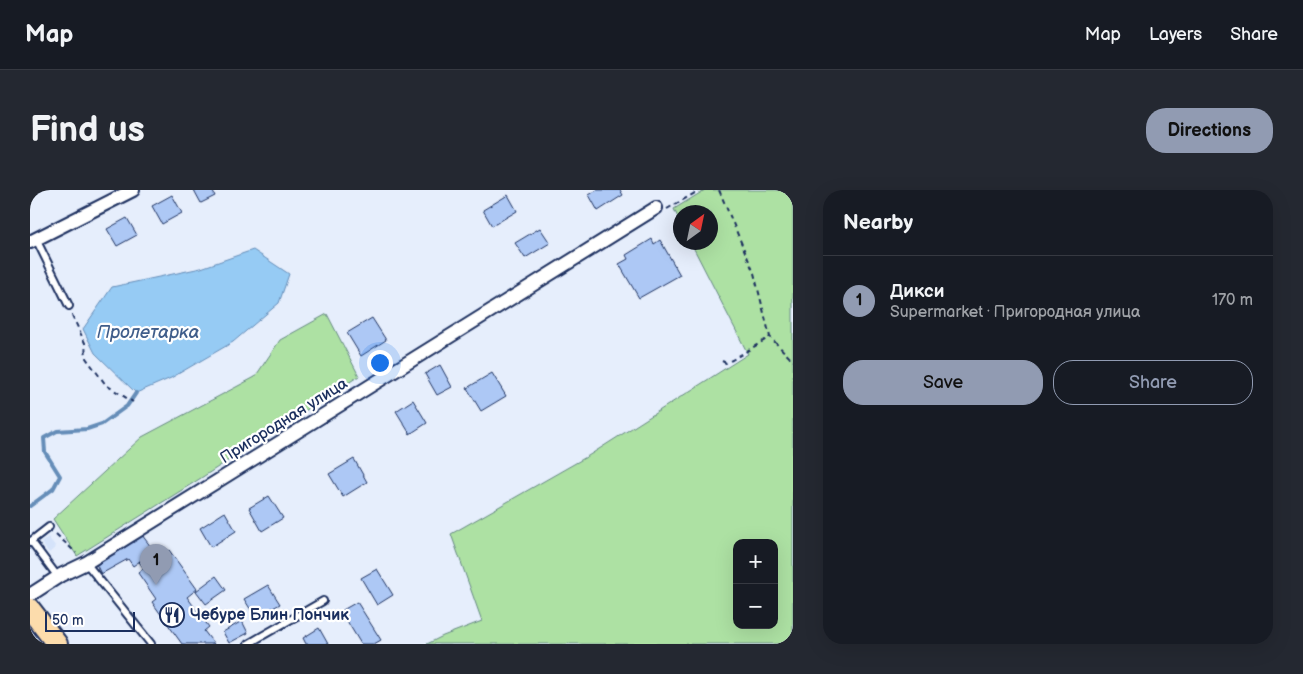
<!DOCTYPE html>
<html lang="en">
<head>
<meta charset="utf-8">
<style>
  :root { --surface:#171b24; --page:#242831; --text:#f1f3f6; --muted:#9ea1a6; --line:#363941; --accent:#919bb2 }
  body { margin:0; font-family:"Balsamiq Sans",sans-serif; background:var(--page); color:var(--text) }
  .controls { position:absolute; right:15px; bottom:15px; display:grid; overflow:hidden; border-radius:10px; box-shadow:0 5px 20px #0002 }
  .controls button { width:45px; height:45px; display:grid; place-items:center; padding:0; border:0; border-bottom:1px solid var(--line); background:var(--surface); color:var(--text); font:25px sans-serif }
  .compass { position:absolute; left:643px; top:15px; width:45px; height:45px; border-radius:50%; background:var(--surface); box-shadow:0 5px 20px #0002; rotate:33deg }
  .scale { position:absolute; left:15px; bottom:12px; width:90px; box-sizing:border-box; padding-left:5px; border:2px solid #1b2f5e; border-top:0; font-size:14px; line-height:18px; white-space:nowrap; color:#1b2f5e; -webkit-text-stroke:4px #fff; paint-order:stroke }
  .you { position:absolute; left:349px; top:172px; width:18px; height:18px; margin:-12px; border:4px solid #fff; border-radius:50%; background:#1a73e8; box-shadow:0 0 0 8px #1a73e833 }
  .badge { display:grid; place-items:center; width:32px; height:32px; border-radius:50%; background:var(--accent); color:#111; font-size:16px; font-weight:700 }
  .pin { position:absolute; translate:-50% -41px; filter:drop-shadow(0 1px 2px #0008) }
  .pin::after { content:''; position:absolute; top:26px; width:18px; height:15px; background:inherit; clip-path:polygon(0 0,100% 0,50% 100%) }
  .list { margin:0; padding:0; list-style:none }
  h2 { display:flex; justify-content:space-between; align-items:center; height:65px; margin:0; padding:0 20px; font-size:21px }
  h2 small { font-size:16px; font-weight:400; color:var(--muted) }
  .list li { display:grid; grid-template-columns:32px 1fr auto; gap:15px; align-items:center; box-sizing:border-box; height:90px; padding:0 20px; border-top:1px solid var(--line) }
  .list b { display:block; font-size:19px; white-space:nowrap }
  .list p { margin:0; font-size:16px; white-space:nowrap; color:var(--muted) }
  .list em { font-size:16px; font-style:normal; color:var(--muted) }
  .actions { display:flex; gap:10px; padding:15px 20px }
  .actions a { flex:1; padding:11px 0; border:1px solid var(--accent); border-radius:20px; text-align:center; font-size:18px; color:var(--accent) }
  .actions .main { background:var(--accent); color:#111 }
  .map { position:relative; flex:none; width:763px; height:454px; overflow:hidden; border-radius:20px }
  header { display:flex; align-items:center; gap:30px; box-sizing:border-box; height:70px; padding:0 25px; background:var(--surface); border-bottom:1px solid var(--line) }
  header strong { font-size:24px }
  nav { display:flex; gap:28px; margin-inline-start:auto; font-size:18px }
  .intro { display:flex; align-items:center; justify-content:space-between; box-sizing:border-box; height:120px; padding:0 30px }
  h1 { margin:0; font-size:35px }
  .button { padding:12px 22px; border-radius:20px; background:var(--accent); color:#111; font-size:18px; font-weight:700 }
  main { display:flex; gap:30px; padding:0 30px }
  aside { flex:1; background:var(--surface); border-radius:20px; box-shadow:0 5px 20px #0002 }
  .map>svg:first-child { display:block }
</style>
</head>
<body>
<header>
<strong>Map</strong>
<nav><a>Map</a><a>Layers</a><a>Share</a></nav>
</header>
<div class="intro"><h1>Find us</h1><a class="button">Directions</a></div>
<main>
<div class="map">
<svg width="763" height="454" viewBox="0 0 763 454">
  <rect width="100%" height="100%" fill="#e6eefc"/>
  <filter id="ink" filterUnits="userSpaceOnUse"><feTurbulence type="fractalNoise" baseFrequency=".02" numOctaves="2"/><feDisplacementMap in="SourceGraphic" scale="10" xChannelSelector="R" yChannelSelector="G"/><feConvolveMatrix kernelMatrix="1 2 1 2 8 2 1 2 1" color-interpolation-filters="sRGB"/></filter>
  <g filter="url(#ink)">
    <path fill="#d5e3fa" d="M18,347l8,10 -7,6 -8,-10z"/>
    <path fill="#ade1a3" stroke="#648880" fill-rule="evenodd" d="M675,0h88v454h-366l16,-8 39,-15 -31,-87 137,-78 160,-102 -57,-111 20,-1v-30h-30l-1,10 -6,-13zM707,353h37v82h-37z
      M297,124l32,62 -158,102 -124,78 -24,-37 89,-82 113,-60 25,-37z"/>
    <path fill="#96cbf4" stroke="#658db8" d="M223,60l36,24 -10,29 -46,39 -62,36 -35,15 -41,-40 -12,-24 29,-42 89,-19z"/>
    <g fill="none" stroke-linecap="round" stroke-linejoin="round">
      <path stroke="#658db8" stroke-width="4" d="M0,316l23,-17 7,-13 -15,-24 -1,-14 13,-7 30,-2 15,-5 25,-18 9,-13"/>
    </g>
    <path fill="#adc8f5" stroke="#1b2f5e" d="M0,0h12l-12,7z
      M164,0h18l3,6 -14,7z
      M567,0h23l3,5 -25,16 -9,-16z
      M142,5l10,18 -20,11 -10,-18z
      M478,5l9,16 -25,15 -9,-16z
      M97,28l10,17 -20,11 -10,-17z
      M510,38l10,15 -25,15 -10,-15z
      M622,49l2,5 6,-4 20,35 -41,23 -20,-34 9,-5 -2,-4z
      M342,128l14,22 -25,16 -14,-23z
      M410,175l12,22 -15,8 -12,-21z
      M462,183l14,23 -25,15 -14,-23z
      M383,210l14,23 -17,11 -14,-23z
      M324,269l13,23 -24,15 -14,-23z
      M239,306l14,22 -21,13 -13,-23z
      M195,322l11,19 -25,16 -11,-19z
      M112,345l12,16 -21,15 -5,-7 -27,15 -5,-10 25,-14z
      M130,357l5,6 4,-3 28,39 -10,8 22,30 -5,4 10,13h-32l-30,-42 4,-3 -18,-26 6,-5 -5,-6z
      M347,379l16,26 -16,10 -16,-27z
      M186,386l10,14 -20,14 -10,-13z
      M238,395l12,19 -24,14 -12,-19z
      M327,412l24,38 -7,4h-13l-20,-33z
      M212,431l6,12 -19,10 -6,-11z
      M289,438l9,16h-22l-3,-6z"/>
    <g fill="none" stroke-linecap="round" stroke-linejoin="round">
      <defs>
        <path id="service" d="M6,49l33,67
          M19,337l-18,14 27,36
          M56,373l65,81
          M218,454l75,-43"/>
        <path id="minor" d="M0,52l103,-52
          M0,405l31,-20 25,-12 570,-355"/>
        <path id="primary" d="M0,419l27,35"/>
      </defs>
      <use href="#service" stroke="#1b2f5e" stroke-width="10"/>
      <use href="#minor" stroke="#1b2f5e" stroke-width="16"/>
      <use href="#primary" stroke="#1b2f5e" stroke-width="24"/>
      <path stroke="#1b2f5e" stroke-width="2" stroke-dasharray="5 4" stroke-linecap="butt" d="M689,0l35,83 16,64 23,24
        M637,19l33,-19
        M42,125l13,28 1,15 20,27 27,17
        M692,171l4,2 6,-3 38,-23
        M26,344l20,19"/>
      <use href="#service" stroke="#fff" stroke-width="6"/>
      <use href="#minor" stroke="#fff" stroke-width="12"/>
      <use href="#primary" stroke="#fcdcac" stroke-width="20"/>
    </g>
  </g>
  <defs>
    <symbol id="restaurant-ring" viewBox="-11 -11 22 22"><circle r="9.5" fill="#fff" stroke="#1b2f5e" stroke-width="1.5"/><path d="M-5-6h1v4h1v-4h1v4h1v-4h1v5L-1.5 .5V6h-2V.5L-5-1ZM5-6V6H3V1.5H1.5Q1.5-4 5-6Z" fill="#1b2f5e"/></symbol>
  </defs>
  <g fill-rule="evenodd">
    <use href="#restaurant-ring" x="128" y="411" width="28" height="28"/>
  </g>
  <g text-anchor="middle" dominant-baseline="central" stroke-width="4.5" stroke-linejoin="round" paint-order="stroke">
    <g font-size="16" fill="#1b2f5e" stroke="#fff">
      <text transform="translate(254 231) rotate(-32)">Пригородная улица</text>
    </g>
    <g font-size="16" font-weight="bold" fill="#1b2f5e" stroke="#fff" text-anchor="start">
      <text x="160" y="425">Чебуре Блин Пончик</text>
    </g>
    <g font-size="18" font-style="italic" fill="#405e8b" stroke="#fff">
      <text x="118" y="142">Пролетарка</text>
    </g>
  </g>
</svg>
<div class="controls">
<button>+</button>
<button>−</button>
</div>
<svg class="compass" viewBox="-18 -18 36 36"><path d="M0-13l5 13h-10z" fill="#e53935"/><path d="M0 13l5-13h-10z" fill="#9ea1a6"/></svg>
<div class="scale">50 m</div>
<div class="you"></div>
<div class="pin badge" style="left:126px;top:395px">1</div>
</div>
<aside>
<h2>Nearby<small></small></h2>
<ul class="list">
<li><span class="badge">1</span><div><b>Дикси</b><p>Supermarket · Пригородная улица</p></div><em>170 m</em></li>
</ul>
<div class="actions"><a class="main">Save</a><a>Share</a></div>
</aside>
</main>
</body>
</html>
